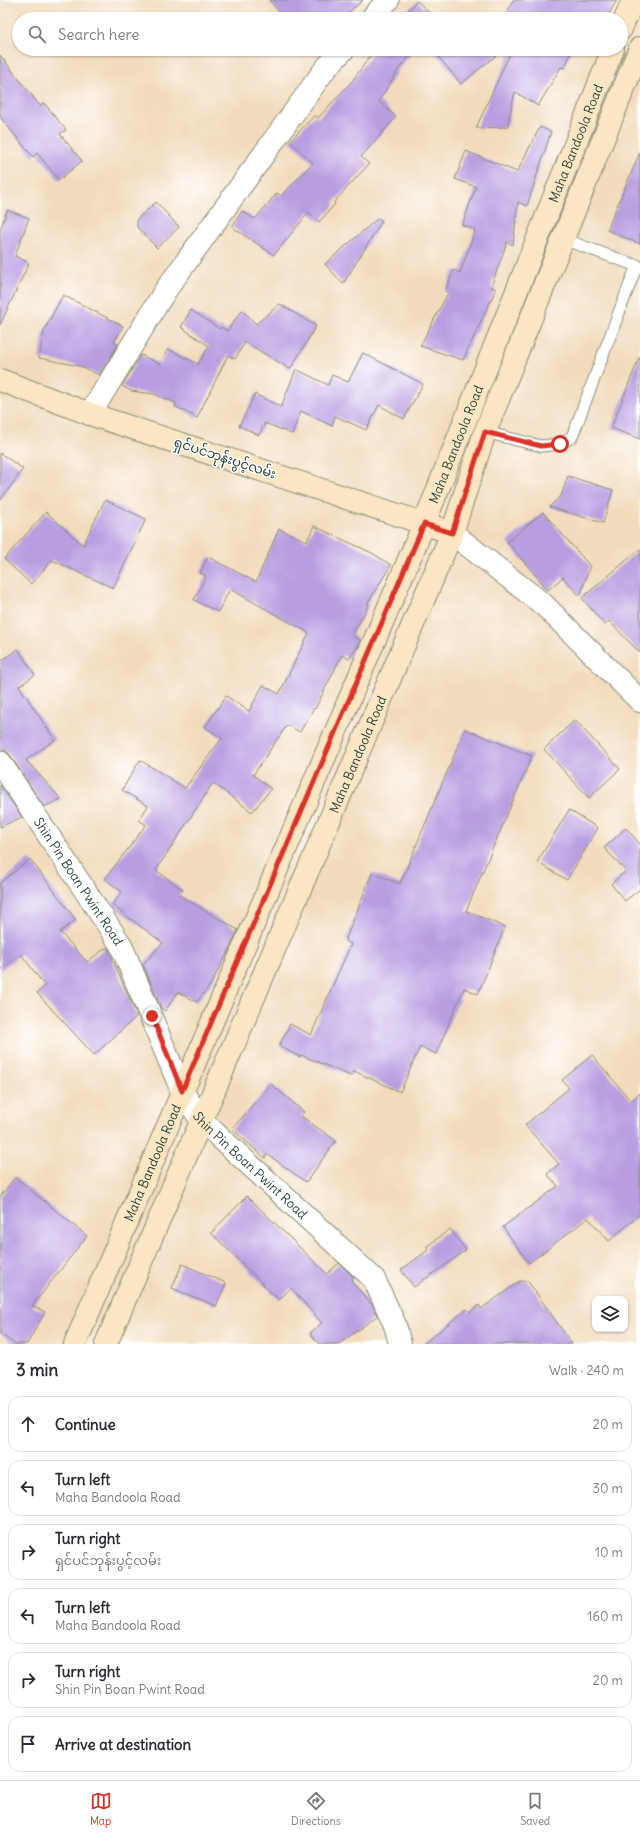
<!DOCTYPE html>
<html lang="en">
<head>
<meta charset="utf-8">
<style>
  :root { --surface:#fff; --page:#f2f2f3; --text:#2b2b33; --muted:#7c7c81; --line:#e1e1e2; --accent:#d93025 }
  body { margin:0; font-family:Delius,"Noto Sans Myanmar",sans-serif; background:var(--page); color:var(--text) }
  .controls { position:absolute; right:12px; bottom:12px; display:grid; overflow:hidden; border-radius:8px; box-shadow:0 1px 3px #0004 }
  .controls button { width:36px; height:36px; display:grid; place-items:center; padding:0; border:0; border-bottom:1px solid var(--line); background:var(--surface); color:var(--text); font:20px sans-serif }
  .stop { position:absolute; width:12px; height:12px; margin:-9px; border:3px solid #d93025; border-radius:50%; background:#fff }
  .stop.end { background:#d93025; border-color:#fff; box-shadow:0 1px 4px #0008 }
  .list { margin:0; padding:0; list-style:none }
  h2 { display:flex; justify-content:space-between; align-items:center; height:52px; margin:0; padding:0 16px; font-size:17px }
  h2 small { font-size:13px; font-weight:400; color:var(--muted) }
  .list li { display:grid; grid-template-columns:26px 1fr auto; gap:12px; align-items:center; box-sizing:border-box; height:56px; margin:0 8px 8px; padding:0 8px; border:1px solid var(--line); border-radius:12px }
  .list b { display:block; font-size:15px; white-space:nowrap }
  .list p { margin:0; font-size:13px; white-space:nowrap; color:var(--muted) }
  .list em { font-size:13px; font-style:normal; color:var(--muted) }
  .icon { flex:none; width:22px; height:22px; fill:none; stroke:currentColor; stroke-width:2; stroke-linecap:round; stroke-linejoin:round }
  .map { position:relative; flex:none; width:640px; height:1344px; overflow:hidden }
  .search { position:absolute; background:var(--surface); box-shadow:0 1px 3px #0004; left:12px; right:12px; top:12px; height:44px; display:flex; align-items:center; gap:10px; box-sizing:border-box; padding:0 14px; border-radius:22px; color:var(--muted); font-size:15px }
  .sheet { height:436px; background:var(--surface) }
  nav { display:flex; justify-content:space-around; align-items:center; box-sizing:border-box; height:56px; border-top:1px solid var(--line); background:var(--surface); font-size:11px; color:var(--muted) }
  nav a { display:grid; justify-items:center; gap:2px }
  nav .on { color:var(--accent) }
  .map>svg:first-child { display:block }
</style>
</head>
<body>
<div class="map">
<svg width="640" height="1344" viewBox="0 0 640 1344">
  <rect width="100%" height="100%" fill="#fff"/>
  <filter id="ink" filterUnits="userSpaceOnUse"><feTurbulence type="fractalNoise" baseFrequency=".025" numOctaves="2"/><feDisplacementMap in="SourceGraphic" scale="8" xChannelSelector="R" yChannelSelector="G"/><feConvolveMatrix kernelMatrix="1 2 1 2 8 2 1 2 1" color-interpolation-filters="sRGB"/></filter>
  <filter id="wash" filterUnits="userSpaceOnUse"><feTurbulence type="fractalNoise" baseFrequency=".012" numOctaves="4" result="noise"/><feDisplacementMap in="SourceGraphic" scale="16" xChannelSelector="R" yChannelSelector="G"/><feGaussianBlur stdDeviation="0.9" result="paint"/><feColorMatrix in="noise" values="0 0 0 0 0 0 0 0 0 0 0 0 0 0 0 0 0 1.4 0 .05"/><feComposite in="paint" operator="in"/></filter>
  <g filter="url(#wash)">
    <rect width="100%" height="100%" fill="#f2dbbc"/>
    <g id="blocks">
      <path fill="#b89ee1" d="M269,0h94l-22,19h-56z
        M513,0h104l-11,19h-102z
        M417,1l19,18h-34l-2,-1z
        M375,49h41l-16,18 -21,34 17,16 -35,40 8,7 -35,38 1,2 -16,18 -10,-10 -35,43 -42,-28 10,-16 13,8 22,-26 4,3 32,-33 -23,-22 25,-26 3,3 35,-38z
        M432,49h72l-43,35z
        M512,49h61l-9,19 -3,-1 -23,39 -23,-14 -8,35 -31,1z
        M0,55l40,51 4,-3 22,27 -6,4 22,27 -23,19 -22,-27 -4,4 -33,-40z
        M540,127l11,5 -24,74 -9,-4 -5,43 -6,-3 -16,45 5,2 -33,71 -43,-14 28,-53 -3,-2 9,-21 6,3 15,-43 -13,-5 14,-38 -21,-8 11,-28 51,21z
        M640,152v92l-33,-14z
        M156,202l23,25 -22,21 -20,-21v-8z
        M7,210l22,8 -14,38 14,7 -29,62v-95z
        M378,218l4,3 -39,63 -18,-20z
        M63,295l60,31 -9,16 4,2 -19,31 -19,-9 -41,-8 5,-27z
        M280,304l36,22 -22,37 -4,6 -45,-27 -10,17 -7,-4 -31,63 -22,-12 1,-3 -22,-9 -23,-3 -9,-5 19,-31 19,9 8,-15 30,15 11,-18 -28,-19 10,-17 29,19 1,-2 6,4 15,-21 14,14z
        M363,353l60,31 -19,35 -25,-14 -13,25 -31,-14 -3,10 -31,-15 -9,23 -27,-11 -6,12 -20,-9 16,-32 26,13 15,-38 32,16 4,-10 16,7z
        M639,358h1v81l-29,-11z
        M0,453l23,16 -23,32z
        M568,476l45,14 -10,33 -54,-16 12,-11z
        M105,500l41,19 -33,69 -61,-28 -21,24 -27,-25 42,-47 37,33z
        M543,512l47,54 -10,30 -17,-19 -15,13 -41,-48z
        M314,526l58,27 19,12 -24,39 2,1 -17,30 9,6 -12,18 -7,-4 -27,54 -1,-1 -14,24 -13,-7 -34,50 18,14 -19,23 -39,-29 -57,87 27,20 -4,5 59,35 -9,20 -18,34 -14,18 -19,-10 -13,19 -4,-3 -18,-44 20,-21 -51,-38 10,-13 -17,-13 41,-54 -7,-5 9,-14 -26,-16 18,-30 45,28 37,-50 -17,-11 21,-31 23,15 14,-26 16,9 30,-61 -79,-44 -12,23 -24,-12 12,-24 -6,-3 8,-16 48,25 23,-53 28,12z
        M640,549v104l-31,-32 -4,4 -23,-27z
        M18,649l17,26 -16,11 36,54 -29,20 35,39 -17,8 -34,-52 -4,-4 -6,-1v-91l1,2z
        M575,720l45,49 -31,29 -45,-49z
        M465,729l67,27 -66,155 39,16 -27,67 -14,-6 -28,66 -16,-7 -20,45 -46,-21 -3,5 -50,-21 -1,2 -21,-11 11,-22 21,11 40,-91 -6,-3 27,-68 28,11z
        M0,785l22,32 -22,10z
        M569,810l29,18 -31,52 -30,-18z
        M626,828l14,16v45l-15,12 -14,-17 15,-13 -22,-23z
        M30,859l46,61 -16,12 27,30 20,-15 30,69 -43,39 -57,-62 8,-7 -24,-32 -21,17v-88z
        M592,1055l39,46 9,-8v121l-31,27 -21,-23 -59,45 -26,-36 55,-41 -11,-12 12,-10 -34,-39 44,-37 -7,-8z
        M271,1084l33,28 -3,4 35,25 -30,41 -39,-28 -2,4 -33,-29z
        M15,1177l72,59 -55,70 13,6 -18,32h-12l-15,-10v-137z
        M247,1196l80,78 12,-11 15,15 -3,3 22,25 4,10 -38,28h-20l-9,-11 12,-10 -31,-35 -12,12 -68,-67z
        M450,1229l16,21 -52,37 -13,-17 27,-20 -2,-3z
        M182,1264l44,19 -10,23 -44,-18z
        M520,1281h8l44,63h-149l44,-35 3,3 9,-7 2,4z"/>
    </g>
  </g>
  <g filter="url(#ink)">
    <use href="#blocks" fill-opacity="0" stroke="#888c78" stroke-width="1"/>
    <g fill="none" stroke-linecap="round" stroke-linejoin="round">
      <defs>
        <path id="lane" d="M563,239l77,28
          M485,432l56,14 19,-2 12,-7 65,-172"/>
        <g id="street">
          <path d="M371,19l17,-19"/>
          <path d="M90,414l75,-123 161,-223 18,-19"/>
          <path d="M452,533l92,72 96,96"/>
          <path id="s1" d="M0,762l121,183 61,146 19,29 173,159 21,46 5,19"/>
        </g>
        <g id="secondary">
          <path d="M621,29l12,-29"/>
          <path d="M0,380l90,34 348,114"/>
          <path id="s2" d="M75,1344l349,-820 189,-475"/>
          <path id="s3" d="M106,1344l346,-811 33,-101 155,-384"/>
        </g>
      </defs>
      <use href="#lane" stroke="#888c78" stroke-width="13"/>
      <use href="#street" stroke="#888c78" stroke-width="24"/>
      <use href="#secondary" stroke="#888c78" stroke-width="24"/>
      <use href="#lane" stroke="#fff" stroke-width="11"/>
      <use href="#street" stroke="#fff" stroke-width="22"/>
      <use href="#secondary" stroke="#fbe6c4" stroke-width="22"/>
    </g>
  </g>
  <g fill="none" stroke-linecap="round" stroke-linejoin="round" filter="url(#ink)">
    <path stroke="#d93025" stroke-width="5" d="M152,1016l30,75 242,-567 28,9 33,-101 56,14 19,-2"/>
  </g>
  <g text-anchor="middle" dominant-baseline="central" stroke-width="3" stroke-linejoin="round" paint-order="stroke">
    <g font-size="13" fill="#1f3d34" stroke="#fff">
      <text stroke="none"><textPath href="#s2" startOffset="1301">Maha Bandoola Road</textPath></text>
      <text stroke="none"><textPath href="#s2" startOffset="977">Maha Bandoola Road</textPath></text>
      <text transform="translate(225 458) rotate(18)">ရှင်ပင်ဘုန်းပွင့်လမ်း</text>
      <text stroke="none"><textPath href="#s3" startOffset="641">Maha Bandoola Road</textPath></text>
      <text stroke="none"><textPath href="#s1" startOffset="143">Shin Pin Boan Pwint Road</textPath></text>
      <text stroke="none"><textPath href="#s2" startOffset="197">Maha Bandoola Road</textPath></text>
      <text stroke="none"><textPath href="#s1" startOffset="479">Shin Pin Boan Pwint Road</textPath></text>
    </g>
  </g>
</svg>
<div class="controls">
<button><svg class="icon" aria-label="layers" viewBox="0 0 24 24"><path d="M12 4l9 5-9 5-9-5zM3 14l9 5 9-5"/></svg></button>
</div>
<div class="stop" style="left:560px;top:444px"></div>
<div class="stop end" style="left:152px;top:1016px"></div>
<div class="search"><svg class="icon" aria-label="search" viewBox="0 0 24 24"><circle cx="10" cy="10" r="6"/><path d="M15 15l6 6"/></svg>Search here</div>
</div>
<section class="sheet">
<h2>3 min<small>Walk · 240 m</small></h2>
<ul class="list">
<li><svg class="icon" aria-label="ahead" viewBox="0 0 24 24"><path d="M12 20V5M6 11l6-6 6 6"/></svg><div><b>Continue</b></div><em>20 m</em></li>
<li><svg class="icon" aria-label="left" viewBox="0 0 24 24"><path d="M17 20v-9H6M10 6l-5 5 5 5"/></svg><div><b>Turn left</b><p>Maha Bandoola Road</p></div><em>30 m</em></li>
<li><svg class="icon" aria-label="right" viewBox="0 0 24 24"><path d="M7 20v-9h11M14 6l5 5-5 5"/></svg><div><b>Turn right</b><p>ရှင်ပင်ဘုန်းပွင့်လမ်း</p></div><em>10 m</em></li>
<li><svg class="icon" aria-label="left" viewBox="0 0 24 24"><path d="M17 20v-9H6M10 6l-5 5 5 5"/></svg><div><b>Turn left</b><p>Maha Bandoola Road</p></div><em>160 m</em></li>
<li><svg class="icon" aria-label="right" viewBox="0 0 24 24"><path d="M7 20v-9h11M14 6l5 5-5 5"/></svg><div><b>Turn right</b><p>Shin Pin Boan Pwint Road</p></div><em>20 m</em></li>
<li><svg class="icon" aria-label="arrive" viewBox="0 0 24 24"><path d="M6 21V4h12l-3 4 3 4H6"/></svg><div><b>Arrive at destination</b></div></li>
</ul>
</section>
<nav>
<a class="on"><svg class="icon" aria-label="map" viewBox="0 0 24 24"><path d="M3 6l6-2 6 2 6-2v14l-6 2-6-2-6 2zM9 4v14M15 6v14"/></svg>Map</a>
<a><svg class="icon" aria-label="directions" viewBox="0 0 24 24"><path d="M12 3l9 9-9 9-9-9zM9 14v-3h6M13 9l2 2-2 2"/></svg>Directions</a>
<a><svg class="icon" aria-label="saved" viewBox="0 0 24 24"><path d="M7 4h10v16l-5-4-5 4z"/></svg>Saved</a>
</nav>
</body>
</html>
